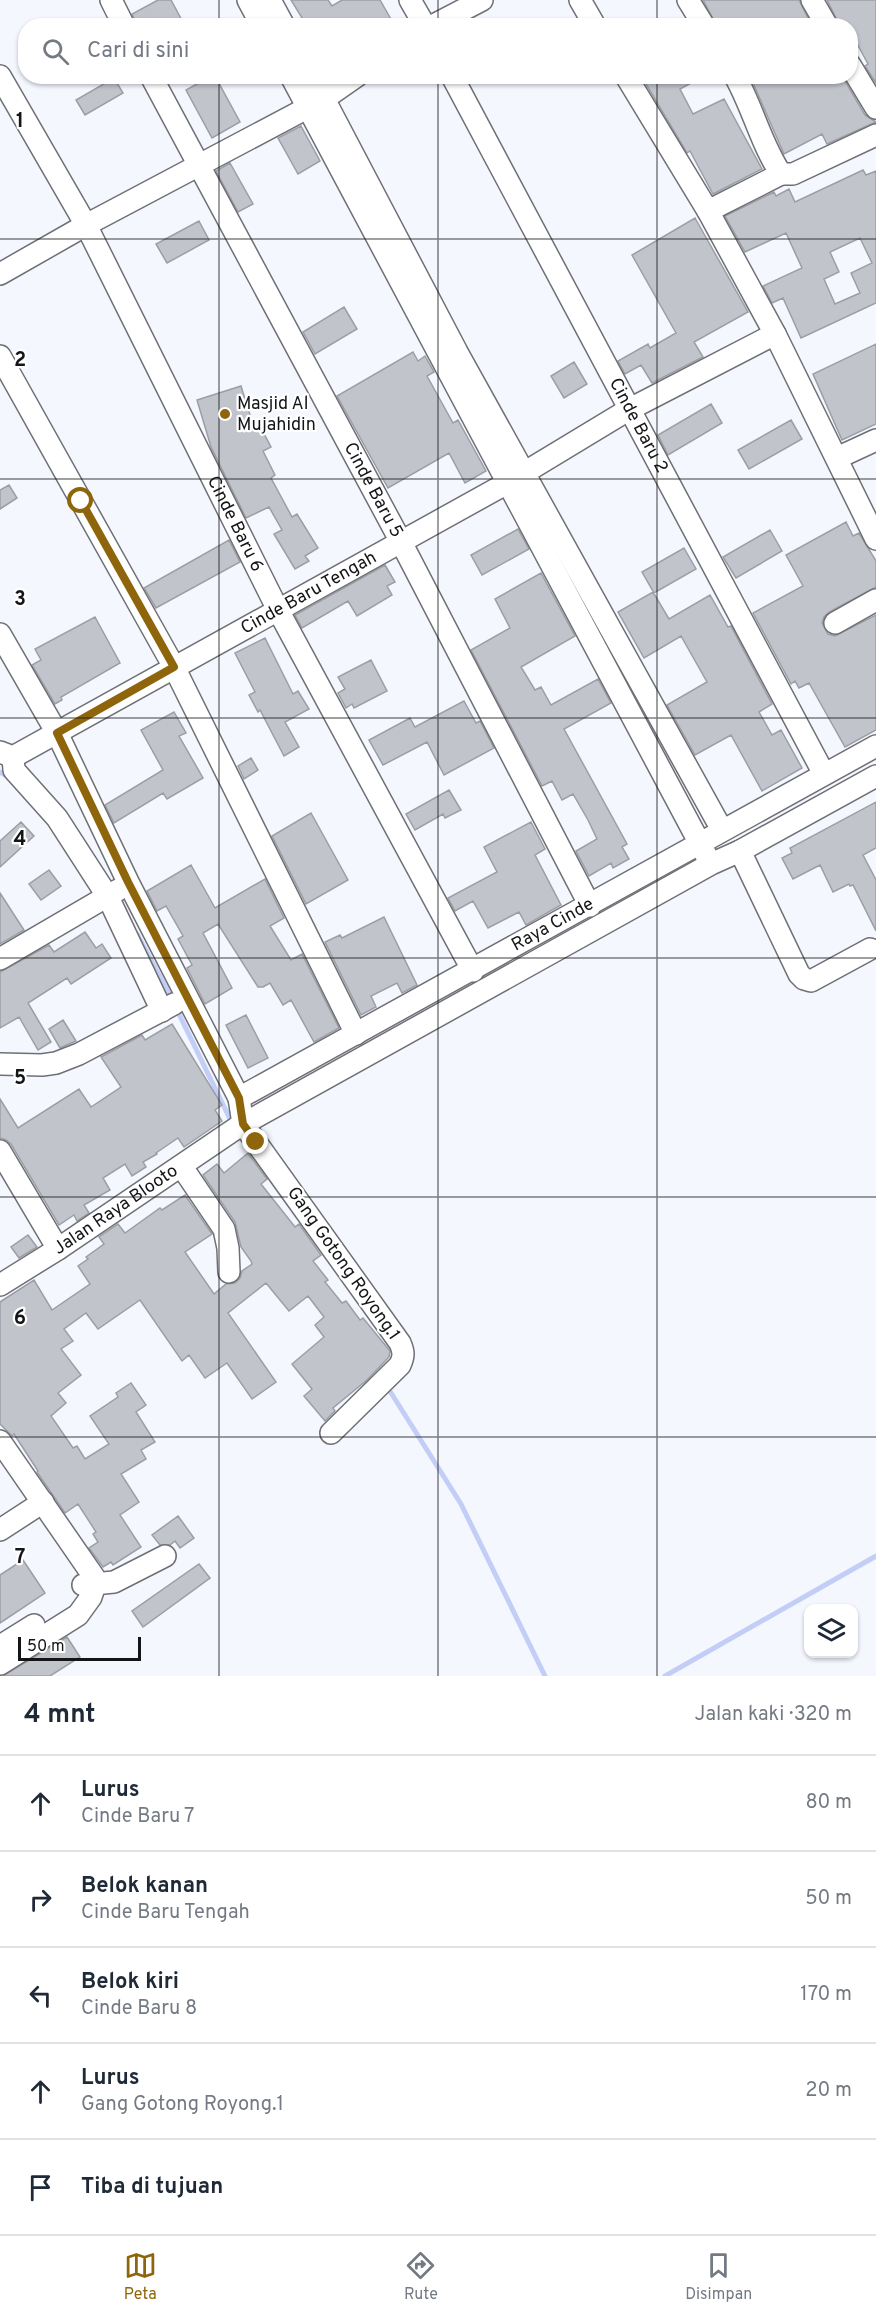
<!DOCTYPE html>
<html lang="id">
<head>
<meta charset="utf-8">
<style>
  :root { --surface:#fff; --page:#f2f2f3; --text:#1f2937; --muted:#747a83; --line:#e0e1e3; --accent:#8f650b }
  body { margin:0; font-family:Overpass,sans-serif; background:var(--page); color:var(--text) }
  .controls { position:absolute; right:18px; bottom:18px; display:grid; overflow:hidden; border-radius:12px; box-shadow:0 2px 4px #0004 }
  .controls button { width:54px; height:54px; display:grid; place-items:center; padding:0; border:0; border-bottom:2px solid var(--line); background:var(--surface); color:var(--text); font:30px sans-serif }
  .scale { position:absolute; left:18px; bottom:15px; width:123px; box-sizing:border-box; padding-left:6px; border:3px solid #141517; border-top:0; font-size:16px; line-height:21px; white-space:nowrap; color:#141517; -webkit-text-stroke:4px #fff; paint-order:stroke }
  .stop { position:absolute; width:18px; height:18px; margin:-14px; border:4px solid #8f650b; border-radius:50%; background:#fff }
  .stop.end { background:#8f650b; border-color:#fff; box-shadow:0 2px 6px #0008 }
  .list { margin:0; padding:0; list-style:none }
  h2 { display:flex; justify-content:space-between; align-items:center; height:78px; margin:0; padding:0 24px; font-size:26px }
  h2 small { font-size:20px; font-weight:400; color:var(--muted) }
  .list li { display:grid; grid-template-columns:39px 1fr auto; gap:18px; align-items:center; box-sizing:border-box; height:96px; padding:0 24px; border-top:2px solid var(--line) }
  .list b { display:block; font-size:22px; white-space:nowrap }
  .list p { margin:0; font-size:20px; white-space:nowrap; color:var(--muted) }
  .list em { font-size:20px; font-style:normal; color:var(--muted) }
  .icon { flex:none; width:33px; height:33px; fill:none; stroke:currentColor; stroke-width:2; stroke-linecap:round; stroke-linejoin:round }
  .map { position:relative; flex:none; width:876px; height:1676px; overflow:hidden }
  .search { position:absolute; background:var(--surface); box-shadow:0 2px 4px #0004; left:18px; right:18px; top:18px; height:66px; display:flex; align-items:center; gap:15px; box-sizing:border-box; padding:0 21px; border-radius:24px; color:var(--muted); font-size:22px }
  .sheet { height:558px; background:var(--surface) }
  nav { display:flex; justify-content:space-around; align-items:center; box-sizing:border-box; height:84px; border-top:2px solid var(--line); background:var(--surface); font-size:16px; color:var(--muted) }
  nav a { display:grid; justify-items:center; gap:3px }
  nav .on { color:var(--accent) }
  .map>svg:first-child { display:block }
</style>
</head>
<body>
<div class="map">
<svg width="876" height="1676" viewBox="0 0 876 1676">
  <rect width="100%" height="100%" fill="#f5f7ff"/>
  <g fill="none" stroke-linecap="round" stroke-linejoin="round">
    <path stroke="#c3cef7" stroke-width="5" d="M0,772l11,7
      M137,934l35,65
      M176,1008l56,115
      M390,1386l-2,2 73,116 84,172
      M665,1676l211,-120"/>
  </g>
  <path fill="#c2c4cb" stroke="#9c9ea5" stroke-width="1.5" fill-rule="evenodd" d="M158,0h13l14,26h-48l-5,-12z
    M291,0h37l4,6 10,-6h38l12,21 -7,5h-78z
    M703,0h96l13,26h-95z
    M827,0h49v83l-11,-17 3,-2 -13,-24 -5,2v-16h-10z
    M211,76h4l25,46 -28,16 -26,-48z
    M648,76h56l-24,13 13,25 31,-15 38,70 -49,25 -23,-43 -3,2 -44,-74z
    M750,76h92l23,39 11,7 -49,22 -5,-10 -38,20z
    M114,78l9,15 -38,22 -9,-15z
    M301,126l19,35 -22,13 -20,-36z
    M230,163l23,41 -15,8 -22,-41z
    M863,170l3,5 10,-4v132l-75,35 -18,-40 -11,5 -9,-17 39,-18 -16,-35 -41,19 -20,-36 49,-24 2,4 13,-7 6,13zM860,238l12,25 -21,10 9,20 -25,11 -11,-25 15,-7 -9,-20z
    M695,218l53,94 -54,30 9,15 -51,26 -11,-18 -16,9 -7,-13 30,-17 2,4 26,-15 -44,-78z
    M199,221l10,19 -42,23 -11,-19z
    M344,307l13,22 -42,25 -12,-22z
    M876,344v80l-34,16 -29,-66z
    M413,352l5,9 7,-5 9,16 -7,4 26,47 5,-3 28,51 -21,12 -16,-30 -61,35 -51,-92z
    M574,362l13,22 -23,14 -13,-22z
    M241,386l14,45 6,-3 10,19 -8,4 12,24 -4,3 21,39 5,-3 21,34 -13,8 4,5 -14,8 -21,-35 8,-4 -13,-23 -23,11 -35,-71 -14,-47z
    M711,404l11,19 -54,32 -10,-20z
    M791,420l11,19 -53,30 -11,-19z
    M9,485l8,13 -17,11v-19z
    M846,522l7,14 6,-3 17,28v26l-47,25 -5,5 -2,6 6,11 7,2 41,-21v115l-31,17 -36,-64 -10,5 -4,-7 -4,3 -38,-71 50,-27 -17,-31z
    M518,529l11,20 -47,26 -11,-20z
    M770,530l12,21 -46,27 -13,-21z
    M229,540l11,22 -84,46 -12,-20z
    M684,548l12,21 -42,24 -12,-21z
    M385,565l10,17 -8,4 5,9 -35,21 -9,-15 -46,27 -7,-13z
    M541,573l34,63 -54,31 14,23 6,-3 10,18 47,-26 13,24 -47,26 63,115 -5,3 7,12 -16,9 -2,-5 -22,13 -13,-25 21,-12 -9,-19 -15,-26 -11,6 -10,-19 -10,5 -71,-136 39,-22 -15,-29z
    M653,592l16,27 41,-24 18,32 3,-1 41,78 -13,8 13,23 9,-5 21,38 -40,23 -31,-56 -36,20 -28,-50 40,-23 -26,-46 -37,22 -26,-46z
    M95,617l25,46 -59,34 1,3 -7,4 -23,-39 9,-5 -6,-11z
    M265,638l28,56 5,-3 11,18 -24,13 14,25 -15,9 -24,-46 -2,2 -9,-17 6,-3 -20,-39z
    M371,660l16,31 -33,17 -2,-4 -6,4 -8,-15 7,-4 -7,-12z
    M464,701l12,22 4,-2 14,27 -50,27 -17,-33 -44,23 -14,-25 41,-22 5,9z
    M174,712l12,21 -7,3 24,42 -36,21 -4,-6 -49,30 -9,-18 58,-35 -22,-40z
    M251,758l7,12 -14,9 -6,-13z
    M449,790l12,20 -16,8 -2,-4 -28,16 -9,-16z
    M876,802v46l-13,7 13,25v51l-23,-46 -3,1 -1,-2 -16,8 -13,-27 -27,14 -11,-21 10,-5 -2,-5z
    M311,813l37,67 -42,24 -34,-68z
    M21,822l13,14 -34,31v-26z
    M531,822l14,27 -10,6 26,50 -35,20 -7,-13 -31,16 -15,-27 -18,10 -7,-13 49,-26 -13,-25z
    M191,865l24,43 50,-29 19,39 -14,8 21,34 11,-6 37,74 -25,14 -23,-42 -8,5 -13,-22 -7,4h-5l-40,-63 -15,9 29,55 -27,16 -18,-36 5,-3 -14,-26 5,-3 -17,-30 -9,5 -10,-20z
    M49,870l12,16 -20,14 -12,-16z
    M0,893l24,37 -24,14z
    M384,917l33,68 -15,8 -5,-10 -26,13 5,11 -15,8 -36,-73 15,-7 2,3z
    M85,932l11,16 6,-4 9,14 -40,26 -4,-6 -39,25 23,39 -13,8 -19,-33 -19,11v-56l49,-27 5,7z
    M246,1015l22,43 -20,10 -22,-43z
    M63,1020l13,21 -16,7 -11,-19z
    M172,1024l50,81 -7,5 7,11 -38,26 -6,-9 -22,15 1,1 -14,8 3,5 -14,9 -7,-12 -22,14 7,12 -26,15 5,8 -12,8 -3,-6 -15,10 -48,-81 -5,-4 -6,-2v-39l18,29 61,-39 12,18 30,-20 -20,-30 41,-22 3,5z
    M248,1153l19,26 -6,5 34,43 4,-3 22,31 -8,6 15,19 -3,2 17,21 4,-2 14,19 3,-2 27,33 -1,6 -22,23 -34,28 2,3 -10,10 -21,-25 8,-7 -20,-25 32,-27 -9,-12 9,-8 -16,-21 -19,15 -23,-28 -38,30 48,69 -24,17 -25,-36 -22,15 -16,-23 -7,6 -42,-61 -42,29 -12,-16 -22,16 9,12 -12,8 20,26 -23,18 8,10 -15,13 22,32 4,-2 8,13 24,-15 -19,-28 28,-19 -2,-4 15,-10 15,22 -10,7 19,30 -14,8 5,9 -25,15 18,28 -19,13 21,32 -28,18 -2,-3 -8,5 -14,-19 9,-6 -5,-8 3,-2 -18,-28 -13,9 -28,-41 1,-1 -24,-37 -2,2 -12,-12v-122l34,-22 18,30 38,-26 -12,-18 10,-7 -2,-2 18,-13 -5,-7 19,-13 7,9 35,-25 2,2 23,-15 27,39 -27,18 29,42 12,-10 9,-1 5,-5 2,-7 10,-7 -1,-3 -10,-14 -6,-25 -32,-47 14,-11 7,9z
    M28,1235l9,12 -18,11 -8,-11z
    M178,1516l16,22 -14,10 -5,-7 -5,4h-10l-8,-10z
    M23,1560l22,33 -45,30v-48z
    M199,1564l11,14 -67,49 -11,-16z
    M67,1637l13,20 -30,19h-47z"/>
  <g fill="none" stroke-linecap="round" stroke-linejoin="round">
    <defs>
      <g id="minor">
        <path d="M111,0l13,26"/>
        <path d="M248,0l14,26"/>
        <path d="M270,0l14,26"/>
        <path d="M410,0l15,26"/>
        <path d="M580,0l15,26"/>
        <path d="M688,0l16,26"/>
        <path d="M812,0l15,26"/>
        <path d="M432,26l50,-26"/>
        <path d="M850,65l26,43"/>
        <path id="s1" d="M0,76l86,149 192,385 195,361"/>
        <path id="s2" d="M151,76l250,466 189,364"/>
        <path d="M291,76l415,779"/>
        <path d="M312,76l145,276 265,478"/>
        <path id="s3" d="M452,76l372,698"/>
        <path d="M626,76l82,135 67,123 101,205"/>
        <path d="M735,76c18,32 26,68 46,98h12l83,-39"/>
        <path d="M708,211l73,-37"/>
        <path d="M0,274l86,-49 238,-126 33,-23"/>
        <path d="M0,356l174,311 182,367"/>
        <path d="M837,458l39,-18"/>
        <path d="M835,623l41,-23"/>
        <path d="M0,634l57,99 71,149 111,216"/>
        <path id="s4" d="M0,752l13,5 496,-275 119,-72 147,-76"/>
        <path d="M13,757l1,13 43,48 51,79 54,114"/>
        <path d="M740,851l59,123 5,5 7,2 59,-32"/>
        <path d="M0,959l118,-69"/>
        <path d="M0,1064l42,1 14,-2 23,-9 95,-50"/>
        <path d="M0,1151l58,98"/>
        <path d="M182,1167l42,62 4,19 1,24"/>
        <path id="s5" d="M0,1285l58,-36 180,-122 473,-263 29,-13 136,-75"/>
        <path id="s6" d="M331,1433l69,-68c4,-9 4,-13 0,-22l-157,-219 -4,-26 637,-352"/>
        <path d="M0,1441l94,136 1,8 -4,12 -13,18 -78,49"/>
        <path d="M0,1530l43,-28"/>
        <path d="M83,1585l31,-3 51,-26"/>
        <path d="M0,1646l34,-21"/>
      </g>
    </defs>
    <use href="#minor" stroke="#6e7076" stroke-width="24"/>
    <use href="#minor" stroke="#fff" stroke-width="21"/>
  </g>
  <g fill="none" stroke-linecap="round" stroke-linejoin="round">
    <path stroke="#8f650b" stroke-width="8" d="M81,501l93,166 -117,66 71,149 111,216 4,26 13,18"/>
  </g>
  <path fill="none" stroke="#141517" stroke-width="1.5" stroke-opacity="0.55" d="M219,0v26M438,0v26M657,0v26M219,76v1600M438,76v1600M657,76v1600M0,239h876M0,479h876M0,718h876M0,958h876M0,1197h876M0,1437h876"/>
  <circle fill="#8f650b" stroke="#fff" stroke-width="2" cx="225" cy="414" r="6"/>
  <g text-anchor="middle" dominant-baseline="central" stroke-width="4.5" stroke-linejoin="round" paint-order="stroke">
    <g font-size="18" fill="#141517" stroke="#fff" text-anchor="start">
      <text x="237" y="404">Masjid Al<tspan x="237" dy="21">Mujahidin</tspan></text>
    </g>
    <g font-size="18" fill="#141517" stroke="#fff">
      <text stroke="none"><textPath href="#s3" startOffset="396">Cinde Baru 2</textPath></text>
      <text stroke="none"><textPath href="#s2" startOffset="470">Cinde Baru 5</textPath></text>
      <text stroke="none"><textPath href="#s1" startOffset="506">Cinde Baru 6</textPath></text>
      <text stroke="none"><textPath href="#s4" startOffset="352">Cinde Baru Tengah</textPath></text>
      <text stroke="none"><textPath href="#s6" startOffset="774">Raya Cinde</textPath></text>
      <text stroke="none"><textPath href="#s5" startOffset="138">Jalan Raya Blooto</textPath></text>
      <text transform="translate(343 1264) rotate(55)">Gang Gotong Royong.1</text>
    </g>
  </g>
  <g font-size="20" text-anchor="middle" font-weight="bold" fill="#141517" stroke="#fff" stroke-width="4.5" stroke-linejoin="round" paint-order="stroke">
    <text x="20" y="127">1</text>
    <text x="20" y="366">2</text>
    <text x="20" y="605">3</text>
    <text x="20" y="845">4</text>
    <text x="20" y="1084">5</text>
    <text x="20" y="1324">6</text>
    <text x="20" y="1563">7</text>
  </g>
</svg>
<div class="controls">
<button><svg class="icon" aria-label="layers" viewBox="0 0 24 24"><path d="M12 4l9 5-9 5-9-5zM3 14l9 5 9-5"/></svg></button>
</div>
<div class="scale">50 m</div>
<div class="stop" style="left:81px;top:501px"></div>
<div class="stop end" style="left:256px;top:1142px"></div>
<div class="search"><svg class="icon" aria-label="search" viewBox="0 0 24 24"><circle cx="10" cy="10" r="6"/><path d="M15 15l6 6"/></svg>Cari di sini</div>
</div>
<section class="sheet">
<h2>4 mnt<small>Jalan kaki · 320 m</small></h2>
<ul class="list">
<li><svg class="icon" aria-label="ahead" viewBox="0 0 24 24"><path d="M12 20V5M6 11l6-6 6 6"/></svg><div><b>Lurus</b><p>Cinde Baru 7</p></div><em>80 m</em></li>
<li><svg class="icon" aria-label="right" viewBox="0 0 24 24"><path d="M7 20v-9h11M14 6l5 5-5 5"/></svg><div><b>Belok kanan</b><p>Cinde Baru Tengah</p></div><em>50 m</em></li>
<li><svg class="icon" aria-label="left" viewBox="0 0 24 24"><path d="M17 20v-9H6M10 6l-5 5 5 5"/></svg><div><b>Belok kiri</b><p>Cinde Baru 8</p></div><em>170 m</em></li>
<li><svg class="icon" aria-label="ahead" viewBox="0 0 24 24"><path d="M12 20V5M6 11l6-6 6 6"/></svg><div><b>Lurus</b><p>Gang Gotong Royong.1</p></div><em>20 m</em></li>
<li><svg class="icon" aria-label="arrive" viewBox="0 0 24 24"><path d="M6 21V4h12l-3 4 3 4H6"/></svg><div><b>Tiba di tujuan</b></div></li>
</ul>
</section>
<nav>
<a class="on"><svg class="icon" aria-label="map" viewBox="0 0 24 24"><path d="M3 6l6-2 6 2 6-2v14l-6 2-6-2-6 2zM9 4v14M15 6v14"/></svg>Peta</a>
<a><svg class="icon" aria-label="directions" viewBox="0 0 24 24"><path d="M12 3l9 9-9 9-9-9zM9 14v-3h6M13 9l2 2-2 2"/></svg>Rute</a>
<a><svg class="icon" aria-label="saved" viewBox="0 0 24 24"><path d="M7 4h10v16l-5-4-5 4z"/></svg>Disimpan</a>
</nav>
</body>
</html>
